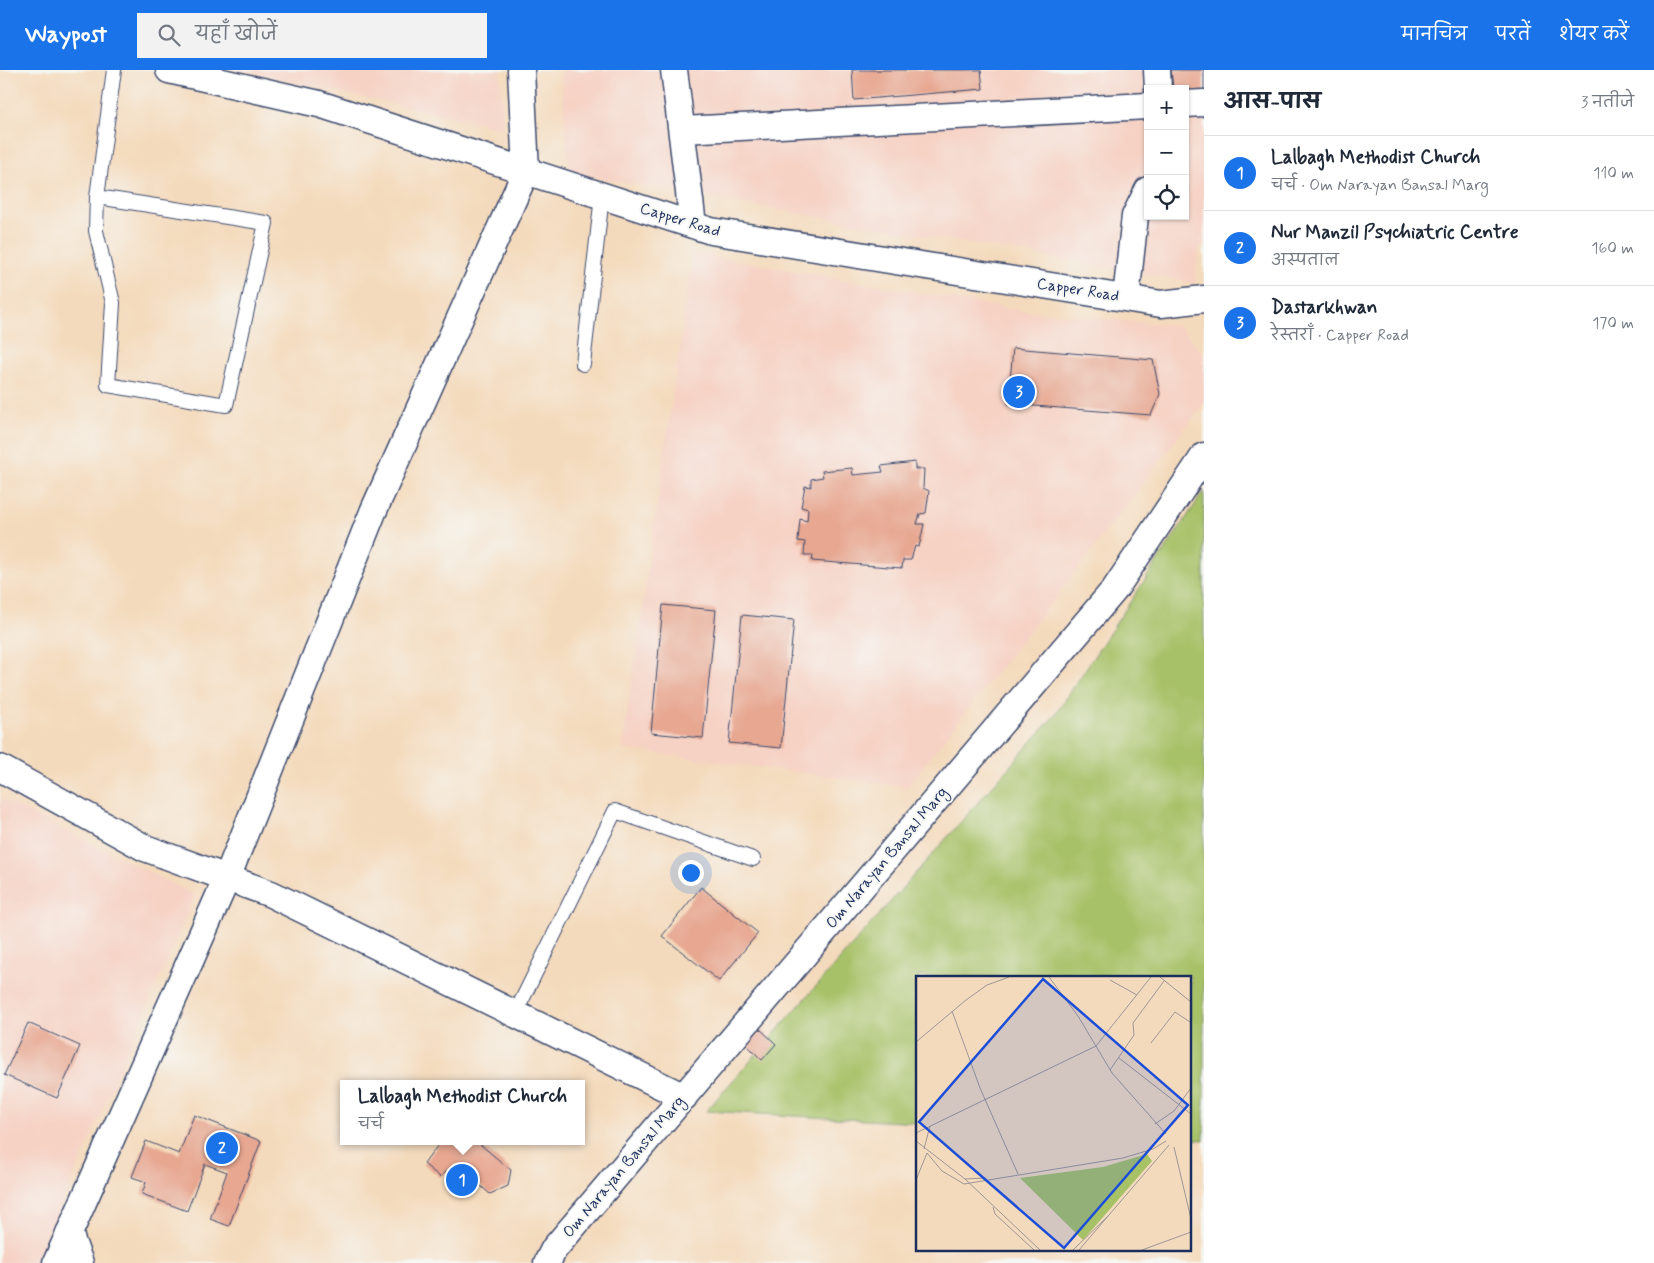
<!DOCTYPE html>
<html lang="hi">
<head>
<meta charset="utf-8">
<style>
  :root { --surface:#fff; --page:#f2f2f3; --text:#1f2937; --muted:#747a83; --line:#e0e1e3; --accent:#1a73e8 }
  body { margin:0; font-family:Mynerve,"Playpen Sans Deva",sans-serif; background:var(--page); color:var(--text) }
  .controls { position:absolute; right:15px; top:15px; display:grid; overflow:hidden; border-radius:0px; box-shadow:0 1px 4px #0004 }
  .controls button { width:45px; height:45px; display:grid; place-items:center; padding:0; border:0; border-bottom:1px solid var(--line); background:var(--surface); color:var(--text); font:25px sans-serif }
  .you { position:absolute; left:690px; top:802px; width:18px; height:18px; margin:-12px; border:4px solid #fff; border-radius:50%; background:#1a73e8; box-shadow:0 0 0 8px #1a73e833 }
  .badge { display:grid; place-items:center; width:32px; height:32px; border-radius:50%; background:var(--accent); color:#fff; font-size:16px; font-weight:700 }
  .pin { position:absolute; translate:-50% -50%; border:2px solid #fff; box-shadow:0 1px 5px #0006 }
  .popup { position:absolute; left:340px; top:1010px; width:245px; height:65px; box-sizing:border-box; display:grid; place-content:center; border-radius:0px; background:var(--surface); filter:drop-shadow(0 1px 4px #0005); font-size:16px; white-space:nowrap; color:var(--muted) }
  .popup b { font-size:19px; color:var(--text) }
  .popup::after { content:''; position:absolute; left:50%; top:100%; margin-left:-10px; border:10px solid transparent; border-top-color:var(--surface) }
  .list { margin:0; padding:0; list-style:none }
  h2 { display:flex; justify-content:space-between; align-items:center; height:65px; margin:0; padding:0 20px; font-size:21px }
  h2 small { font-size:16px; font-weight:400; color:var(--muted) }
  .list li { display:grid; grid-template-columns:32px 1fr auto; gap:15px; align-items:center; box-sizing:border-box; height:75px; padding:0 20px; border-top:1px solid var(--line) }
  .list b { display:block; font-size:19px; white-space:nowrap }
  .list p { margin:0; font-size:16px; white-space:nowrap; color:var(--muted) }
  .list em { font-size:16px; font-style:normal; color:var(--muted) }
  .icon { flex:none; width:28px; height:28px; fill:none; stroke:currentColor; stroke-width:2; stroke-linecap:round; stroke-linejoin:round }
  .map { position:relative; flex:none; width:1204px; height:1193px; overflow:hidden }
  header { display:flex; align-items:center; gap:30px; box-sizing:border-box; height:70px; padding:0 25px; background:var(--accent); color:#fff }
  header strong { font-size:24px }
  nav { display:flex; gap:28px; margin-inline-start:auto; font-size:18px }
  .search { width:350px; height:45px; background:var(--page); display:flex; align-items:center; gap:12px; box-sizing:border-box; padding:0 18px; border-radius:0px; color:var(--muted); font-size:19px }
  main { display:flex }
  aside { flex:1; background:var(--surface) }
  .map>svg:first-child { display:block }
</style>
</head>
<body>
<header>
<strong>Waypost</strong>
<div class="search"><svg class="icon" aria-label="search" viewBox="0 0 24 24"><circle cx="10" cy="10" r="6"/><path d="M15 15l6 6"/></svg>यहाँ खोजें</div>
<nav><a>मानचित्र</a><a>परतें</a><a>शेयर करें</a></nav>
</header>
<main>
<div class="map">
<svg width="1204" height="1193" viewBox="0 0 1204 1193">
  <rect width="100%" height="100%" fill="#f6f6f2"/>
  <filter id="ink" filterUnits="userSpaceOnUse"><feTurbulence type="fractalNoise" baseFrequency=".02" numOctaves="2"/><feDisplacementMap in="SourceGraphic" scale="10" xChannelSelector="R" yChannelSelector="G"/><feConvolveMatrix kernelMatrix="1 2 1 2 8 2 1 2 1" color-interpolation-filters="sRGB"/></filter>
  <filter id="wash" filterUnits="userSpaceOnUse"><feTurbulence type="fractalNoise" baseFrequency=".0096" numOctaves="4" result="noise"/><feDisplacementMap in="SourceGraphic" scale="20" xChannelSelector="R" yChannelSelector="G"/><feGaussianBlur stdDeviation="1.12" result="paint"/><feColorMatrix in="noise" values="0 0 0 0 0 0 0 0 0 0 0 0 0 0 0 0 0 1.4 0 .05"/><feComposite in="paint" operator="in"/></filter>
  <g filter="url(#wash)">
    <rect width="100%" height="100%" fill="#f4dabc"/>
    <path fill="#f6d2c4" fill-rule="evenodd" d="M238,0h262l3,58z
      M561,0h643v174l-5,6 -4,33 -626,-110zM1148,19h37v127h-37z
      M693,183l330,58 156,15 25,30v47l-131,172 -166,212 -285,-38z
      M0,728l195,97 -158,368h-37z"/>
    <path fill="#a7c167" stroke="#617862" d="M1204,421v649l-14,-1v-162h-272v146l-212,-12 349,-396z"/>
    <g id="blocks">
      <path fill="#e7a791" d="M852,0h129l2,19 -129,11z
        M1171,0h33v31l-19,-1v-11h-12z
        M1013,278l140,12 7,34 -9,21 -143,-11z
        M915,392v7h9l-1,19 6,3 -3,22 -6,1 -3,10h7l-5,23 -4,-1 -4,14h-8l-1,8 -90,-7 1,-6h-9l1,-13 -7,-1 2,-22 7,2 1,-12 -7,-2 4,-21 6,1v-8l12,-2 -1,-6 30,-3 1,7 30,-3 -2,-6z
        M663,535l53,5 -13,128 -52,-5z
        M742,545l52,5 -13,128 -52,-5z
        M701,817l57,46 -39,48 -57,-45z
        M28,953l52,23 -23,52 -53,-23z
        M758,957l18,17 -14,16 -18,-18z
        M194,1045l67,26 -32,85 -19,-7 17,-47 -22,-8 -18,47 -45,-17 4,-12 -14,-5 14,-36 33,13z
        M441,1071h35l35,29 -3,16 -18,8 -34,-30 -16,13 -16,-13z"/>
    </g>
  </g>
  <g filter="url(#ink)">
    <use href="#blocks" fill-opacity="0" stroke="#3c496c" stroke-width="1"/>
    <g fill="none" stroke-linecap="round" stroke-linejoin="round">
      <defs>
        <path id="service" d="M97,127l169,26 -40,182 -118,-20 5,-82 -17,-72 1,-34 17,-127
          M583,294l19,-168
          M515,944l100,-203 138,48"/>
        <path id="minor" d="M169,0l150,34 392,127 450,73 43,-5
          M674,0l19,155
          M1157,0l1,19
          M1185,34l19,-1
          M682,60l466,-24
          M1126,228l9,-82 13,-26
          M0,698l145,80 126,46 413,203
          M69,1163l11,30
          M56,1193l171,-385 146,-366 153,-341 -5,-101
          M547,1193l7,-14 561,-660 89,-133"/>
      </defs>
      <use href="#service" stroke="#3c496c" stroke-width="16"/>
      <use href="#minor" stroke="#3c496c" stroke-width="29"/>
      <use href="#service" stroke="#fff" stroke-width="14"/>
      <use href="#minor" stroke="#fff" stroke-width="26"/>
    </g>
  </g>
  <g text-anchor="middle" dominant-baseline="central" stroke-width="4" stroke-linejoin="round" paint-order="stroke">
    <g font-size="16" fill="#1b2f5e" stroke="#f6f6f2">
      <text transform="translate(680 150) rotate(17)">Capper Road</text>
      <text transform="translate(1078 220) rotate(9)">Capper Road</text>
      <text transform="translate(887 788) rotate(-50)">Om Narayan Bansal Marg</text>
      <text transform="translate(624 1097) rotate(-50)">Om Narayan Bansal Marg</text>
    </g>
  </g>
  <g transform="translate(916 906)">
    <rect width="275" height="275" fill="#f4dabc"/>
    <path d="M231,178l5,7 -69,79 -63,-62 83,-11z" fill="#a7c167"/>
    <path fill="none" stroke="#9d9696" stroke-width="1" d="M133,1l29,39 34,57 54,61M244,1l31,25M194,4l27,15M36,35l28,77 38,86M0,66l50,-42 21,-15 22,-8M235,67l24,-31 15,10M203,82l72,56M194,94l24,-35 -1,-12 31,-42M239,148l19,-13 17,-23M0,157l180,-87 55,-69M0,165l49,38 75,71M258,171l17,72M8,173l6,-23M11,177l15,18 22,13 159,-26 30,-9 13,-8M49,203l21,-1M0,204l11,-27M77,231l2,7 39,36M157,274l35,-34M163,274l90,-105M226,274l49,-18"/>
    <path fill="#1d4ed8" fill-opacity="0.15" stroke="#1d4ed8" stroke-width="2.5" d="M127,3l145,126 -124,143 -145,-126z"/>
    <rect width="275" height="275" fill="none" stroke="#1b2f5e" stroke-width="2.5"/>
  </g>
</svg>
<div class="controls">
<button>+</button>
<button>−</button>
<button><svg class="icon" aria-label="locate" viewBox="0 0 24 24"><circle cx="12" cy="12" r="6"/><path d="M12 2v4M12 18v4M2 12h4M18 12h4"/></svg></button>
</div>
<div class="you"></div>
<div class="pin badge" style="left:462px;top:1110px">1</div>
<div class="popup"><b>Lalbagh Methodist Church</b>चर्च</div>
<div class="pin badge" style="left:222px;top:1078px">2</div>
<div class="pin badge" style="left:1019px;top:322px">3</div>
</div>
<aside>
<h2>आस-पास<small>3 नतीजे</small></h2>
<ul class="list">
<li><span class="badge">1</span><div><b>Lalbagh Methodist Church</b><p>चर्च · Om Narayan Bansal Marg</p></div><em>110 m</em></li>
<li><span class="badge">2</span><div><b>Nur Manzil Psychiatric Centre</b><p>अस्पताल</p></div><em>160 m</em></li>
<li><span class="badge">3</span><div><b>Dastarkhwan</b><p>रेस्तराँ · Capper Road</p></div><em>170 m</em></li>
</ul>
</aside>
</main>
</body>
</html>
